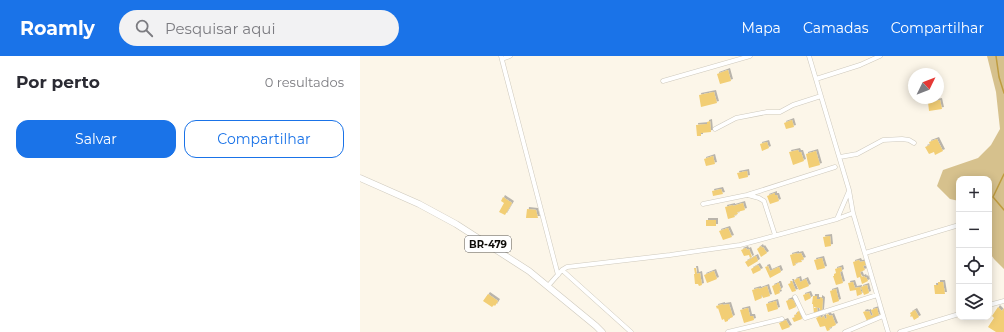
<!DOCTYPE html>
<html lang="pt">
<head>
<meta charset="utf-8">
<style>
  :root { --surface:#fff; --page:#f2f2f3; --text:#2b2b33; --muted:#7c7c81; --line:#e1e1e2; --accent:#1a73e8 }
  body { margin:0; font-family:Montserrat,sans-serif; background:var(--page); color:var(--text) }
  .controls { position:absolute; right:12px; bottom:12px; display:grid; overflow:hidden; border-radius:8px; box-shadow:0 2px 10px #0003 }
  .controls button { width:36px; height:36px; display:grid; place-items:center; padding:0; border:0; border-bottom:1px solid var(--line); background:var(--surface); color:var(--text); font:20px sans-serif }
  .compass { position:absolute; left:548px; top:12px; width:36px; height:36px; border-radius:50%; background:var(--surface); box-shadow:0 2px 10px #0003; rotate:47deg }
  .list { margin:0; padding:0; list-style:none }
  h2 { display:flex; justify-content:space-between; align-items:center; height:52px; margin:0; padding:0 16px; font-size:17px }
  h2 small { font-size:13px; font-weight:400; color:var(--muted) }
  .actions { display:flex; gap:8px; padding:12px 16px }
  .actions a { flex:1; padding:9px 0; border:1px solid var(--accent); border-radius:12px; text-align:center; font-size:14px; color:var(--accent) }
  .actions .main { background:var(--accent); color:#fff }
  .icon { flex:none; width:22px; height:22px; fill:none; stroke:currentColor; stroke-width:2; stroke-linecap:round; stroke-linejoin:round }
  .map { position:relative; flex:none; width:644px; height:276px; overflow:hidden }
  header { display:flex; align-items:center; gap:24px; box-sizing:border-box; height:56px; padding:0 20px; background:var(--accent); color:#fff }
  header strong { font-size:19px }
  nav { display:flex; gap:22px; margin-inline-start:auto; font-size:14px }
  .search { width:280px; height:36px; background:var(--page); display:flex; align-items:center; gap:10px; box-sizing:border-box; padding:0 14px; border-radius:22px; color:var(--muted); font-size:15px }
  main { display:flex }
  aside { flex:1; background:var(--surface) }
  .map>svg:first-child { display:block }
</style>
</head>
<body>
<header>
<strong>Roamly</strong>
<div class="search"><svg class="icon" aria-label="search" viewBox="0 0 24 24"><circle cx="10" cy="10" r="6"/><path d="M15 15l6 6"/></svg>Pesquisar aqui</div>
<nav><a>Mapa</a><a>Camadas</a><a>Compartilhar</a></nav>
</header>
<main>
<aside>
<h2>Por perto<small>0 resultados</small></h2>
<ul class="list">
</ul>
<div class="actions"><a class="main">Salvar</a><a>Compartilhar</a></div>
</aside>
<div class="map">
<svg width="644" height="276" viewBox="0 0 644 276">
  <defs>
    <filter id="shadow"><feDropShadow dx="2" dy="-2" stdDeviation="0" flood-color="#0004"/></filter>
  </defs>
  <rect width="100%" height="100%" fill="#fcf6e9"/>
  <path fill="#d6c18d" d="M627,0h17v213l-10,-10 -5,-7v-73h-30v22l-9,-2 -13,-13 6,-16 35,-12 13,-13 9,-16 -4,-37z"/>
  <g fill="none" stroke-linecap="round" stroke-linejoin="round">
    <path stroke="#bf9c41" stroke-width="1.5" d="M636,0l3,21 5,16
      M644,118l-11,23 11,13"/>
  </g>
  <path fill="#f2ce74" filter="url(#shadow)" d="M368,14l3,11 -11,3 -3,-10z
    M354,36l3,11 -16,4 -2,-12z
    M580,44l2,9 -13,2 -1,-9z
    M432,64l2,7 -8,2 -2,-6z
    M350,65l1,11 -10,1v3h-4l-1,-11 11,-1v-2z
    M577,83l6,12 -8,4 -1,-3 -5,2 -4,-7 5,-2 -1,-3z
    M407,86l2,6 -7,3 -2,-7z
    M438,94l1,2h2l3,9 -11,4 -4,-13z
    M456,95l4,14 -11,3 -3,-14z
    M353,100l2,8 -9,2 -2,-7z
    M387,115l1,6 -9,2 -2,-6z
    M361,133l2,5 -10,2 -1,-5z
    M415,137v2h2l2,6 -9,3 -3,-8z
    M143,141l9,6 -7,12 -6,-3 5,-9 -3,-2z
    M383,147l2,7 -8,2 1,2 -4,1 1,2 -7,2 -3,-12 8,-2v1z
    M167,153l9,1 2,8h-12z
    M346,164h10v6h-10z
    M368,172l4,9 -9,3 -4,-9z
    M470,180l1,10 -6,1 -2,-10z
    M401,190l1,2 1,-1 4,6 -6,4 -4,-8z
    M386,192l1,2 2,-1 3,8 -2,1 -1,-3 -5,1 -3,-6z
    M437,197v1l4,-1 3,6 -3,1 1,2 -7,1 1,2 -3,1 -3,-11z
    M396,200l2,5 -10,6 -3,-5z
    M462,202l3,10 -8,2 -3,-10z
    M499,204l1,2 5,-1 1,4 -3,1 2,4 -5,2 2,5 2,-1 1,2 1,-1 2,4 -6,3 -2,-7 -3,1 -4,-16z
    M398,209l3,5 -8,4 -2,-5z
    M408,210l2,5 9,-4 2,5 -11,6 -5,-11z
    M481,211l1,4 -2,1 3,11 -7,2 -3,-9h1v-2l2,-1 -1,-4z
    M334,212h2l1,6 3,-1 2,12 -3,1 -1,-2h-3l-1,-10h1z
    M354,215l3,8 -10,4 -3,-8z
    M439,222l1,4 6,-3 3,7 -10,4 -5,-10z
    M430,225h2l4,10 -4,1 -4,-8 3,-1z
    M493,226l2,6 5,-1 2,7 -5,2 -1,-6 -6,1 -2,-8z
    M578,226h5l2,12h-10l-1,-9h4z
    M417,227h2l2,6 -2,2 1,2 -5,2 -3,-9 5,-2z
    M507,229l2,8 -5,2 -3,-8z
    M407,230l3,10 -7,2 -1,-3 -1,1 1,2 -7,3 -3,-11 7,-2v1z
    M476,233l3,12 -6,2 -3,-12z
    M449,237l2,5 -6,3 -2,-6z
    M128,238l10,7 -3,5 -1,-1 -2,2 -9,-6z
    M453,240h4v3h3v-2l3,2 -1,12 -2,2v-5l-6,-1v1h3l1,6h-4l-1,-10h-1z
    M431,243l3,2 2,6 -7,3 -3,-9z
    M416,245l2,8 -10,3 -2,-8z
    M363,248v1l6,-1 4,13 -5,2v2l-3,1 -1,-3 -2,1 -4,-12 -1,1 -1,-3z
    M638,251l4,4 2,-3v24h-8l-8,-5 6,-9 -2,-2z
    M388,252l2,8h3l1,4 -10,3 -4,-13z
    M517,252l2,8 -9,3h-1l-2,2 -4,-9 3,-1 1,1 2,-1 2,5 2,-1 -2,-5z
    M555,254l4,7 -5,3 -2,-4 -1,1 -1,-1 1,-1 -1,-2z
    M439,255l3,8 -8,3 -2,-4 3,-1 -1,-2 3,-1v-2z
    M468,258l2,2 2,-1 4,10 -7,3 1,2 -3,1 -2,-5 -5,1 -4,-9 4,-2 1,2 3,-2 1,3 2,-1 -1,-3z
    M426,264l4,7 -8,3 -3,-7z"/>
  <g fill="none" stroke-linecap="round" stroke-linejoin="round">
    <defs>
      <path id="minor" d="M141,0l57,219
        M449,0l40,134 4,23 35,119
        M142,3l8,-3
        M456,23l44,-14 20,-9
        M303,25l87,-25
        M355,73l21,-11 31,-6h13l13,-7 28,-9
        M480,101l17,-3 26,-14 19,-1 7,1 5,3
        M388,139l11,3 5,3 11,34
        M343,148l44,-9 88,-28
        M477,163l12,-28
        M505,197l94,-28
        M202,214l69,62
        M188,230l14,-16 5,-3 103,-12 70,-10 97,-26 16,-6
        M435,241l10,21 72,-23
        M629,249l15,-4
        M368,276l54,-13
        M485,276l38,-16
        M540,276l59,-18"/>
      <path id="primary" d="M0,122l59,26 37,20 73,47 67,55 6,6"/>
    </defs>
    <use href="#minor" stroke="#cec9bd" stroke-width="5"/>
    <use href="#primary" stroke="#cec9bd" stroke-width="7"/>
    <use href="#minor" stroke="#fff" stroke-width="4"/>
    <use href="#primary" stroke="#fff" stroke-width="6"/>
  </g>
  <g text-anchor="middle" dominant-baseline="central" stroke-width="3" stroke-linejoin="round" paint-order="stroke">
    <rect fill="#fff" stroke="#565451" stroke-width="1" x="105" y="180" width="46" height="16" rx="3"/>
    <g font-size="10" font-weight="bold" fill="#0d0b07">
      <text x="128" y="188">BR-479</text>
    </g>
  </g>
</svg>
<div class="controls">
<button>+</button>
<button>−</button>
<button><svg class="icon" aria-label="locate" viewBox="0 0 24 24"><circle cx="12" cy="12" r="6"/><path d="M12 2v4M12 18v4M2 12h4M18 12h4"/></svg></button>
<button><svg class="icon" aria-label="layers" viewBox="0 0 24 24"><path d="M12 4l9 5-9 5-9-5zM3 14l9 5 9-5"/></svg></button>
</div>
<svg class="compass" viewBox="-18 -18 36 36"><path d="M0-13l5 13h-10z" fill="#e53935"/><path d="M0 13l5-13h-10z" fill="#7c7c81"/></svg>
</div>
</main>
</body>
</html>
